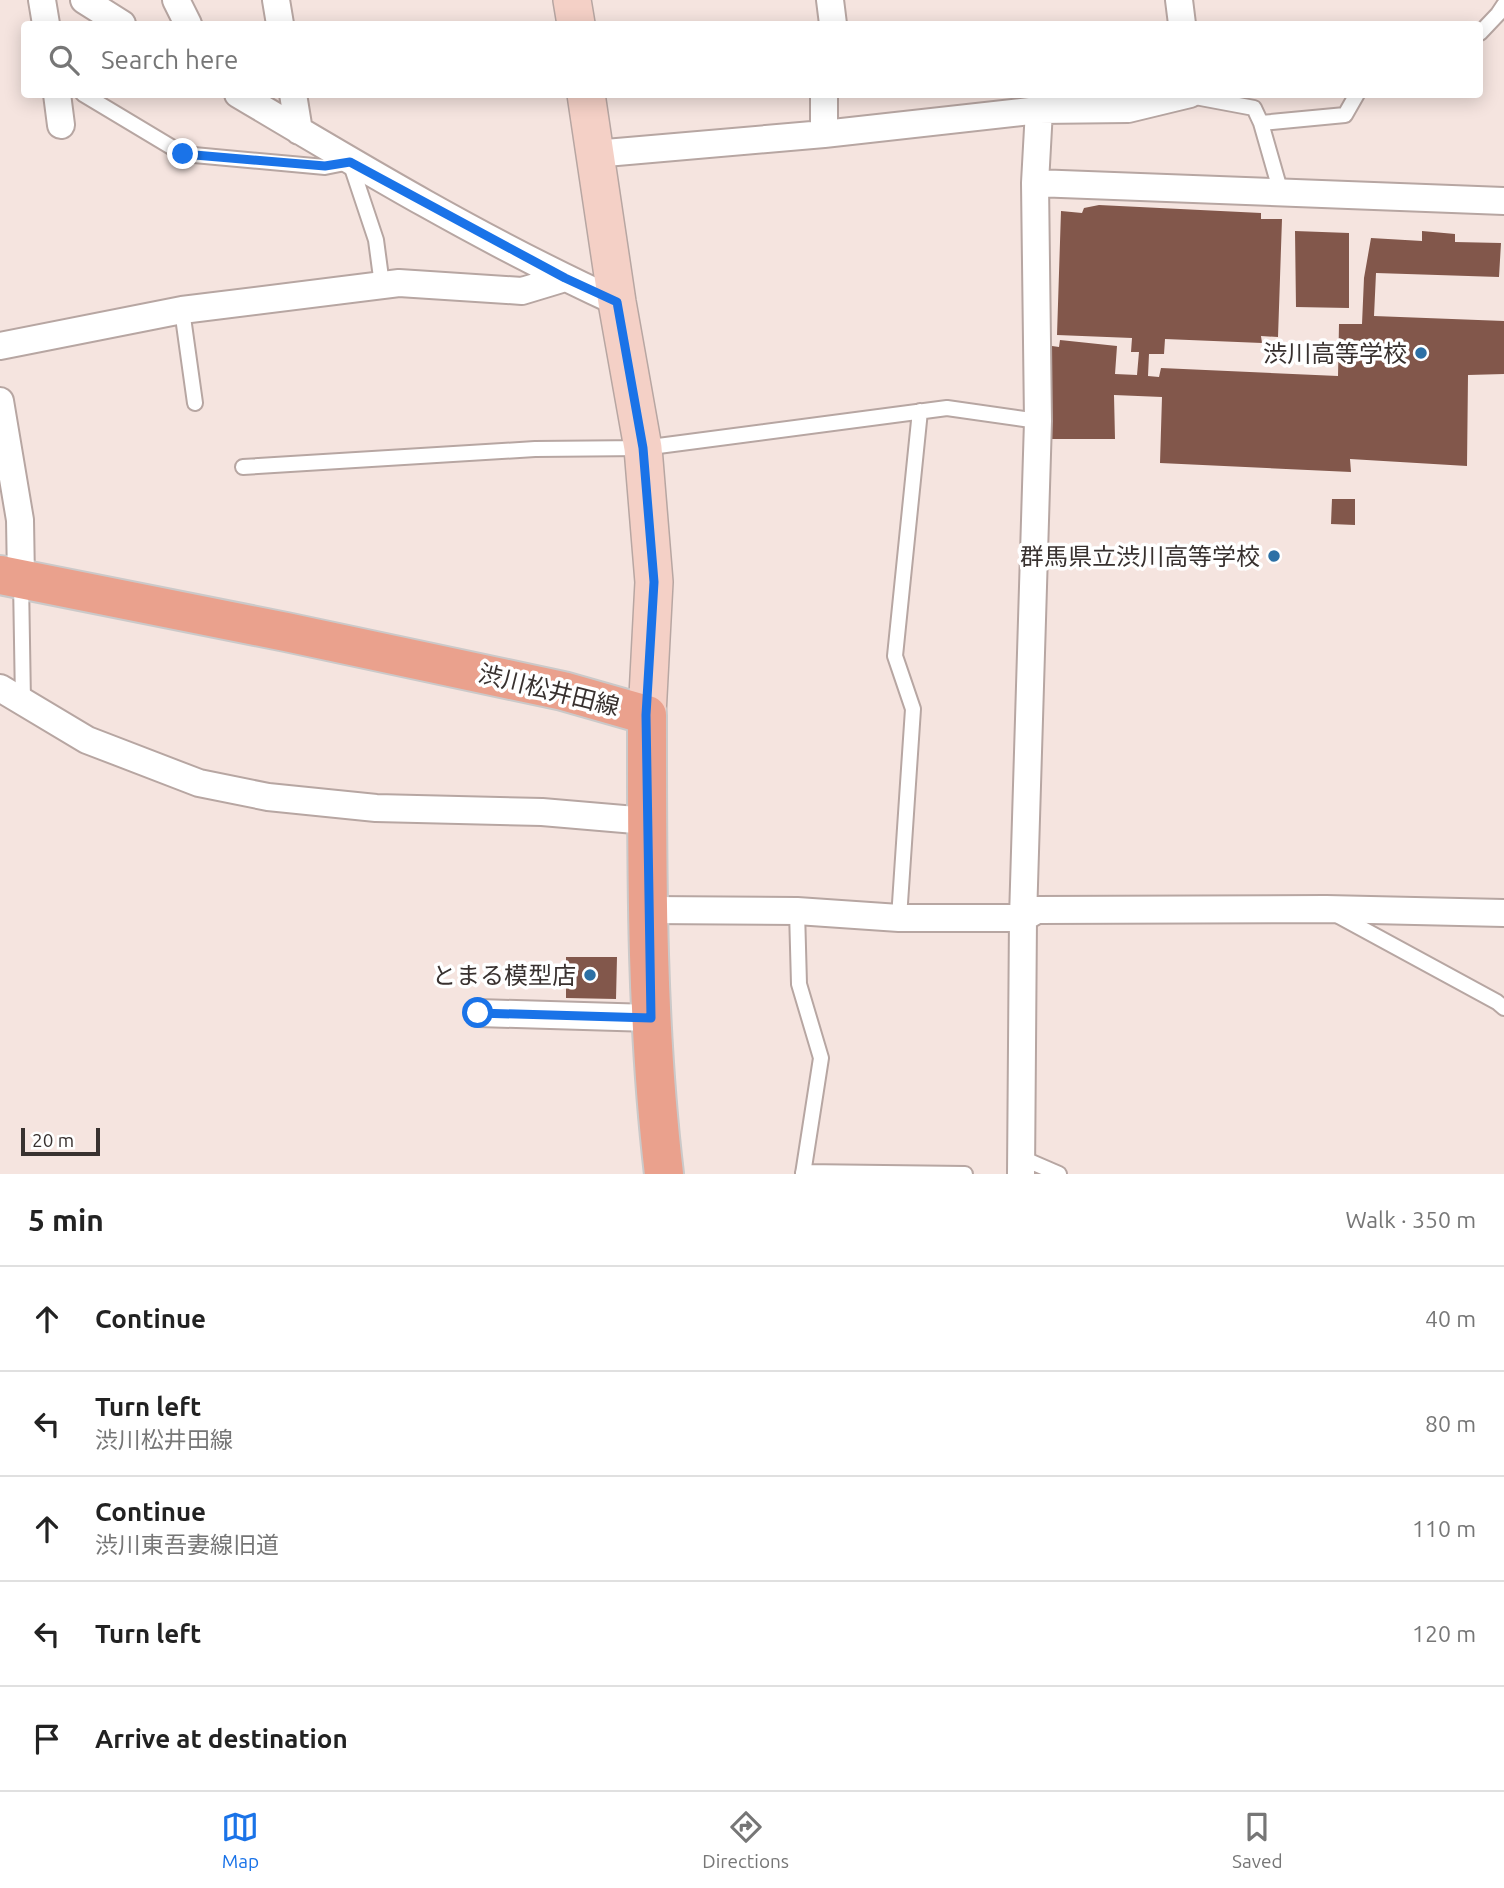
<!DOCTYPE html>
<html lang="en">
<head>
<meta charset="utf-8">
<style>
  :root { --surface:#fff; --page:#f2f2f2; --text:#222; --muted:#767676; --line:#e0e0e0; --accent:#1a73e8 }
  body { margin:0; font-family:Ubuntu,"Noto Sans JP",sans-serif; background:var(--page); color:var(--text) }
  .scale { position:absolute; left:21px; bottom:18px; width:79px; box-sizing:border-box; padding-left:7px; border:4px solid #38312f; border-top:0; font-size:19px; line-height:24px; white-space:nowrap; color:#38312f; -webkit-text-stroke:5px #fff; paint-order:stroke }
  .stop { position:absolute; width:21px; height:21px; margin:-16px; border:5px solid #1a73e8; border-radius:50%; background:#fff }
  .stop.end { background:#1a73e8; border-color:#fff; box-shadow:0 2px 7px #0008 }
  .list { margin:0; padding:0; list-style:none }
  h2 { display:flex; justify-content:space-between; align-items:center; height:91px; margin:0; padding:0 28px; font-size:30px }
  h2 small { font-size:23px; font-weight:400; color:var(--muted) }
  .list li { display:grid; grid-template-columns:46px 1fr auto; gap:21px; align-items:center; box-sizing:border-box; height:105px; padding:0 28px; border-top:2px solid var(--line) }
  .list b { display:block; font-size:26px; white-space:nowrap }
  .list p { margin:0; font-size:23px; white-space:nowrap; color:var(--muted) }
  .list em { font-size:23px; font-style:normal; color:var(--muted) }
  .icon { flex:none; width:38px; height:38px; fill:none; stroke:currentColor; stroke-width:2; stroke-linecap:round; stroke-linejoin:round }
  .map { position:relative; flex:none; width:1504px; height:1174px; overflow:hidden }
  .search { position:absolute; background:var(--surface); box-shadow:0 4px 18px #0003; left:21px; right:21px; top:21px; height:77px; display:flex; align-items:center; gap:18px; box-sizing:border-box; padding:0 24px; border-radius:7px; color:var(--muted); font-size:26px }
  .sheet { height:616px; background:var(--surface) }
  nav { display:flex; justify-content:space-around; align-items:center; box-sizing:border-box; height:98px; border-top:2px solid var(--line); background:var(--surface); font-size:19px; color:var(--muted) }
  nav a { display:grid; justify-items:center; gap:4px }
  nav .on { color:var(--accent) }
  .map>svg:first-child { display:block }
</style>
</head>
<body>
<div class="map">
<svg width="1504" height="1174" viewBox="0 0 1504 1174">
  <rect width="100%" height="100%" fill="#f5e4df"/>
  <path fill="#82574b" d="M1099,205l162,8v6h21l-4,118 -17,-1 1,7 -97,-4 -1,15h-15l-1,22 11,1 2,-9 177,8 1,-52h23l2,-46 7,-40 51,3v-10l33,3v8l46,1 -2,34 -123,-4 -2,43 130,5v53l-36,1 -1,91 -117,-7 1,13 -191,-9 2,-66 -48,-2 1,44h-64l1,-93 7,1 1,-7 57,6 -2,28 22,1 2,-23h-8l1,-14 -75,-3 4,-124 21,2 2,-5z
    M1295,231l54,2v75l-53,-1z
    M1332,499h23v26l-24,-1z
    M566,957h51l-1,42 -50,-1z"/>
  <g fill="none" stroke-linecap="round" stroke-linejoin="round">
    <defs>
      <path id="lane" d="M1480,33l18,-19 6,-9
        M83,94l100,60 142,13 25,-5 26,78 6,45
        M1190,96l64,12 7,15 20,70
        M1261,123l84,-8 12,-21
        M182,310l13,93
        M243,467l292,-18 108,-1 304,-40 91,13
        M21,581l2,121
        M797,911l2,73 22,74 -18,116
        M1337,915l160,87 7,6
        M899,918l14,-209 -18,-53 25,-245
        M1022,1158l37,16
        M803,1172l162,2"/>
      <path id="street" d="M42,0l4,24
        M84,0l38,24
        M176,0l12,24
        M276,0l4,24
        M830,0l3,24
        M1179,0l3,24
        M57,94l4,31
        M238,94c124,74 248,148 379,208
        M293,94l6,37
        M824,94v40
        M594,154l230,-20 215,-24 89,-1 62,-15
        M1035,183l469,18
        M0,346l182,-36 217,-27 123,8 43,-13
        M0,401l20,119 1,59
        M0,688l87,52 112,43 69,14 108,11 166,4 105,9
        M649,910l148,1 102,7h124l14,-8 289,-1 178,4
        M478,1013l173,5
        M1021,1174l2,-256 15,-497 -3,-238 4,-73"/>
      <path id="secondary" d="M572,0l4,24
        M586,94l31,208 26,146 11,134 -7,133"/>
      <path id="primary" d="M0,575l286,57 277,59 84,24c0,153 -1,307 17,459"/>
    </defs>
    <use href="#lane" stroke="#b7a6a2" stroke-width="18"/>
    <use href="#street" stroke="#b7a6a2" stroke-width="30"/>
    <use href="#secondary" stroke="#b7a6a2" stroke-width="40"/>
    <use href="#primary" stroke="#cbc9c9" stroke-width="42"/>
    <use href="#lane" stroke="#fff" stroke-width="14"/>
    <use href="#street" stroke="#fff" stroke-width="26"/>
    <use href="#secondary" stroke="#f4d0c6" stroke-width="37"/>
    <use href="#primary" stroke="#eaa18d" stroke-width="38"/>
  </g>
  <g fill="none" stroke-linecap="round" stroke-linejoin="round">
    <path stroke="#1a73e8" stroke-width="9" d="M183,154l142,12 25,-4 215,116 52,24 26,146 11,134 -8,133 5,303 -173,-5"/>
  </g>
  <g fill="#2d70a5" stroke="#fff" stroke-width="2.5">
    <circle cx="1421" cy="353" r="7"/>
    <circle cx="1274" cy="556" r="7"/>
    <circle cx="590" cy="975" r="7"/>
  </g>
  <g text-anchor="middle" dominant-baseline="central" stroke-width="7" stroke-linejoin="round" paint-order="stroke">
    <g font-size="24" fill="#38312f" stroke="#fff" text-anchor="end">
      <text x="1407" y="353">渋川高等学校</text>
      <text x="1260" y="556">群馬県立渋川高等学校</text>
      <text x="576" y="975">とまる模型店</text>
    </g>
    <g font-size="24" fill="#38312f" stroke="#fff">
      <text transform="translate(549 690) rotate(14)">渋川松井田線</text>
    </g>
  </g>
</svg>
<div class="scale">20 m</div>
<div class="stop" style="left:478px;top:1013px"></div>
<div class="stop end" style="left:183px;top:154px"></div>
<div class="search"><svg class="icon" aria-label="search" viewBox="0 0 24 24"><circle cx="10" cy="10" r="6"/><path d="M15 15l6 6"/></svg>Search here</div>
</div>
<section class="sheet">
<h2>5 min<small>Walk · 350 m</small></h2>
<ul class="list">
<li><svg class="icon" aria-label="ahead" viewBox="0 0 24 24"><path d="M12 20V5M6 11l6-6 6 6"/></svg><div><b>Continue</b></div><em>40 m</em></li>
<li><svg class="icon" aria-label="left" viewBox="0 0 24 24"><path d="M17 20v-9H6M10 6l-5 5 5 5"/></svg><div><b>Turn left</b><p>渋川松井田線</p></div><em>80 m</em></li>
<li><svg class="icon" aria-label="ahead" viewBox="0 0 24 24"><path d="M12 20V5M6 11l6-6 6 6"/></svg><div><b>Continue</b><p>渋川東吾妻線旧道</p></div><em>110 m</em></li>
<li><svg class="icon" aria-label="left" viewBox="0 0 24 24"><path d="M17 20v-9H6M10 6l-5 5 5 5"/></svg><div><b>Turn left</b></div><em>120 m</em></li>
<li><svg class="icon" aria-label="arrive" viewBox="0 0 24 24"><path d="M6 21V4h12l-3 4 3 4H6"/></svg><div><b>Arrive at destination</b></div></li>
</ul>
</section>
<nav>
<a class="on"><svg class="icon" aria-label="map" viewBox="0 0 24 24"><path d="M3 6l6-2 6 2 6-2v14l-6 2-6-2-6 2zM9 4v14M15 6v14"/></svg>Map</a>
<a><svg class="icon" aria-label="directions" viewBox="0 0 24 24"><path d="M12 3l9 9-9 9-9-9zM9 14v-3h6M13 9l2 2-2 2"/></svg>Directions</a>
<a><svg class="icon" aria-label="saved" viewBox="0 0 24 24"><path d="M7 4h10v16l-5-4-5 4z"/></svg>Saved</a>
</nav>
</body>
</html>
